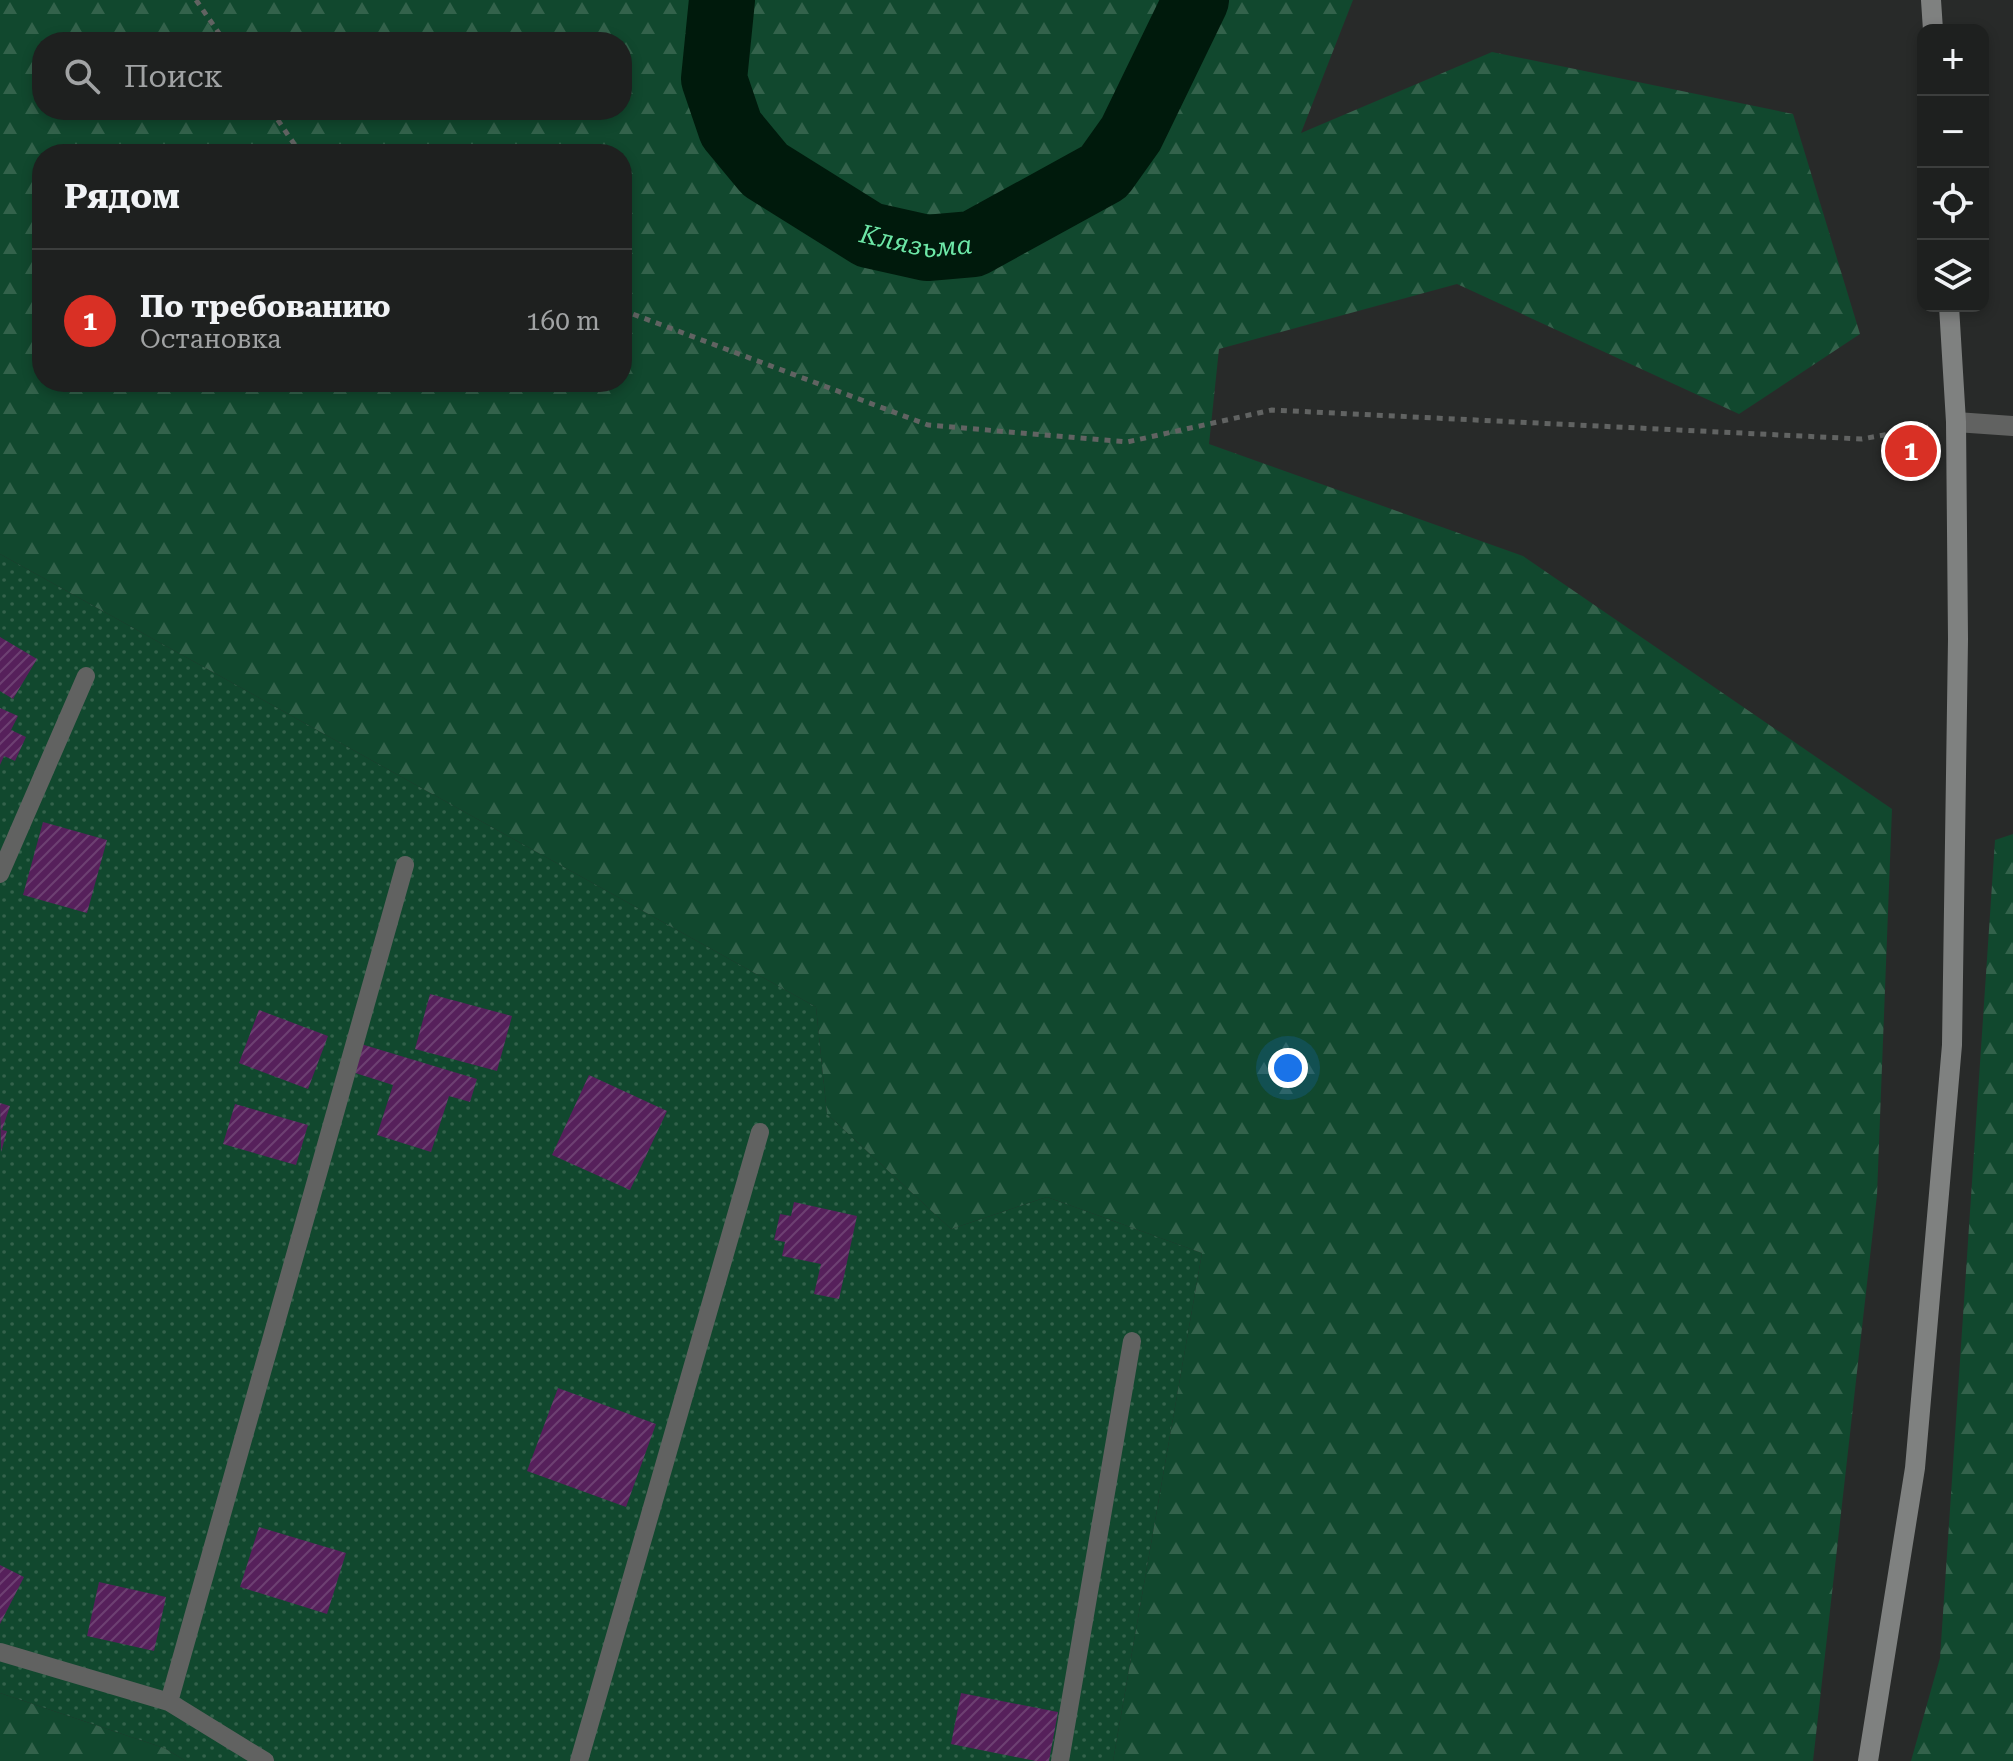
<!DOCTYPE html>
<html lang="ru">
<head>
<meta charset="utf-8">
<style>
  :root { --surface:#1e201f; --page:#2b2d2c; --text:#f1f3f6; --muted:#a1a3a4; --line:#3c3e3d; --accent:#d93025 }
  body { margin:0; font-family:"Roboto Serif",serif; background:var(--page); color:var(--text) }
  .controls { position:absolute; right:24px; top:24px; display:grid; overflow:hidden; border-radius:16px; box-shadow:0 4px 12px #0003 }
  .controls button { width:72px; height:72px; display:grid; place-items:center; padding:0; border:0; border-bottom:2px solid var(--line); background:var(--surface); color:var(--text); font:40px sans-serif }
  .you { position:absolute; left:1288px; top:1068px; width:28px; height:28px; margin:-20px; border:6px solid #fff; border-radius:50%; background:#1a73e8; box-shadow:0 0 0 12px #1a73e833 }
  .badge { display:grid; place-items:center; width:52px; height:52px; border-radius:50%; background:var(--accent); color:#fff; font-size:26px; font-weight:700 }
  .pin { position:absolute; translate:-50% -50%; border:4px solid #fff; box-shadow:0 2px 8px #0006 }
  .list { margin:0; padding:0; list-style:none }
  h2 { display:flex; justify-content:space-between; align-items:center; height:104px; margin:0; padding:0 32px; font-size:34px }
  h2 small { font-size:26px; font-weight:400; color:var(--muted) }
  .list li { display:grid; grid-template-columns:52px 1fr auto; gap:24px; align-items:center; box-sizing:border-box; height:144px; padding:0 32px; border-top:2px solid var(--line) }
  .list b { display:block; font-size:30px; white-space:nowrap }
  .list p { margin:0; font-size:26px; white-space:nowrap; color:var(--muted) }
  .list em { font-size:26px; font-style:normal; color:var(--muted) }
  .icon { flex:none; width:44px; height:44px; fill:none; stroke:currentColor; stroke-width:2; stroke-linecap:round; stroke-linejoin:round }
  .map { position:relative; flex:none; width:2013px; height:1761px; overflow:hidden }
  .search { position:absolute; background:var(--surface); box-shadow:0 4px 12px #0003; left:32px; top:32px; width:600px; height:88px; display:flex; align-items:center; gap:20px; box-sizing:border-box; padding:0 28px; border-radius:32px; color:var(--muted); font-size:30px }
  .panel { position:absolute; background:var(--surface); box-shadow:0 4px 12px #0003; left:32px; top:144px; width:600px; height:248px; border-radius:32px }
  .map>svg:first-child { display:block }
</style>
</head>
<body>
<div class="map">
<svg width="2013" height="1761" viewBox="0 0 2013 1761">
  <defs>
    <pattern id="green-dots" width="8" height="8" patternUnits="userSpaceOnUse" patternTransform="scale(2)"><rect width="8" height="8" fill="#11482e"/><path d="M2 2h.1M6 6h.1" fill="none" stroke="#33624b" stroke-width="1.8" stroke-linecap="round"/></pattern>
    <pattern id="forest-firs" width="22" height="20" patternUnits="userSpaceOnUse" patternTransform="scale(2)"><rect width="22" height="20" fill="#11482e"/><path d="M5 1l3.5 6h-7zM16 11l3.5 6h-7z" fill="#33624b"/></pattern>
    <pattern id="building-hatch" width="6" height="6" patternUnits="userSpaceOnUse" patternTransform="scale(2)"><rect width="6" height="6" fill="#56205b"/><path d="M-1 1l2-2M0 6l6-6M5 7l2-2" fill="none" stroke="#6d4072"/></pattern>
  </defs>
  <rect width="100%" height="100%" fill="#282a29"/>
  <path fill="url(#green-dots)" d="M0,554l816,453 11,107 124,115 96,-32 155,56 -89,508h-927l-22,-13 -164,-55z"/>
  <path fill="url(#forest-firs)" fill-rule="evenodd" d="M0,0h1353l-52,133 191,-81 301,62 67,220 -121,80 -282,-130 -238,65 -10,95 314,112 369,253 -15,386 -64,566h-700l89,-508 -155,-56 -96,32 -124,-115 -11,-107 -816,-453zM42,42h580v68h-580zM42,154h580v228h-580z
    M2013,834v927h-102l29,-103 55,-818z
    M0,1693l164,55 22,13h-186z"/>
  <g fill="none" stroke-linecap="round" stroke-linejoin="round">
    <path stroke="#001a0c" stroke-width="66" id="s1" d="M722,0l-8,79 17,50 34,41 104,65 58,13 46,-4 131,-72 27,-38 65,-134"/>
  </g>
  <path fill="url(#building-hatch)" d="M0,637l37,22 -24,40 -13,-8z
    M0,708l18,8 -7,14 15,7 -11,24 -11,-5 -4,9z
    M43,822l64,18 -20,73 -64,-18z
    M430,994l82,22 -15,55 -82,-22z
    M259,1010l69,26 -20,53 -69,-26z
    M361,1044l116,35 -7,23 -21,-6 -18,56 -54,-17 16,-50 -41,-13z
    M589,1075l78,36 -37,79 -78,-35z
    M0,1103l10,3 -8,24 5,1 -6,21z
    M235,1104l73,21 -12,40 -73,-21z
    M794,1202l63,14 -18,83 -25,-5 7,-30 -39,-8 3,-14 -11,-2 6,-26 11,2z
    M558,1388l98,36 -30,83 -99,-36z
    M259,1527l87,26 -19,61 -87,-27z
    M0,1565l24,12 -24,47z
    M99,1582l67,15 -12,54 -67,-15z
    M961,1693l97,19 -9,49h-13l-85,-17z"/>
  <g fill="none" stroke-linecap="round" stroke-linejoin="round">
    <path stroke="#616362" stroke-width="5" stroke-dasharray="6 6" stroke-linecap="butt" d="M196,0l29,42
      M271,110l30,44
      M622,310l306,115 199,17 145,-32 590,29 66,-12"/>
    <path stroke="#616261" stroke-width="18" d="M0,874l86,-198
      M0,1652l169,50 96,59
      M169,1702l236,-837
      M579,1761l181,-629
      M1060,1761l72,-420"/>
    <path stroke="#616261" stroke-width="20" d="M1956,422l57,4"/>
    <path stroke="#7f8180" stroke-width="20" d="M1931,0l2,30
      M1868,1761l47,-293 37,-423 6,-406 -2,-217 -7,-116"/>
  </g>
  <g text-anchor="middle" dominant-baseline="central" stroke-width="8" stroke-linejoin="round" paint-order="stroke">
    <g font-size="26" font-style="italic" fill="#6de7a7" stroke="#282a29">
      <text stroke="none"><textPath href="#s1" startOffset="356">Клязьма</textPath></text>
    </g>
  </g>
</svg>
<div class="controls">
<button>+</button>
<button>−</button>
<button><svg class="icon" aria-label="locate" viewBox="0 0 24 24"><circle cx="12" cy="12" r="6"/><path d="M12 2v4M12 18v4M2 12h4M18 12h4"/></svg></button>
<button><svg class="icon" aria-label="layers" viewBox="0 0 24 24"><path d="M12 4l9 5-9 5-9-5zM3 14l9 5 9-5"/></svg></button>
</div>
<div class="you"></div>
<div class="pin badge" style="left:1911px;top:451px">1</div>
<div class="search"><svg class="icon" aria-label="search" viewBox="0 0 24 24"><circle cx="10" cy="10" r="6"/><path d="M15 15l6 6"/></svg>Поиск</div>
<section class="panel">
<h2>Рядом<small></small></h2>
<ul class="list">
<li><span class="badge">1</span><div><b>По требованию</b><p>Остановка</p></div><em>160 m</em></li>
</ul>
</section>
</div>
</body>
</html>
